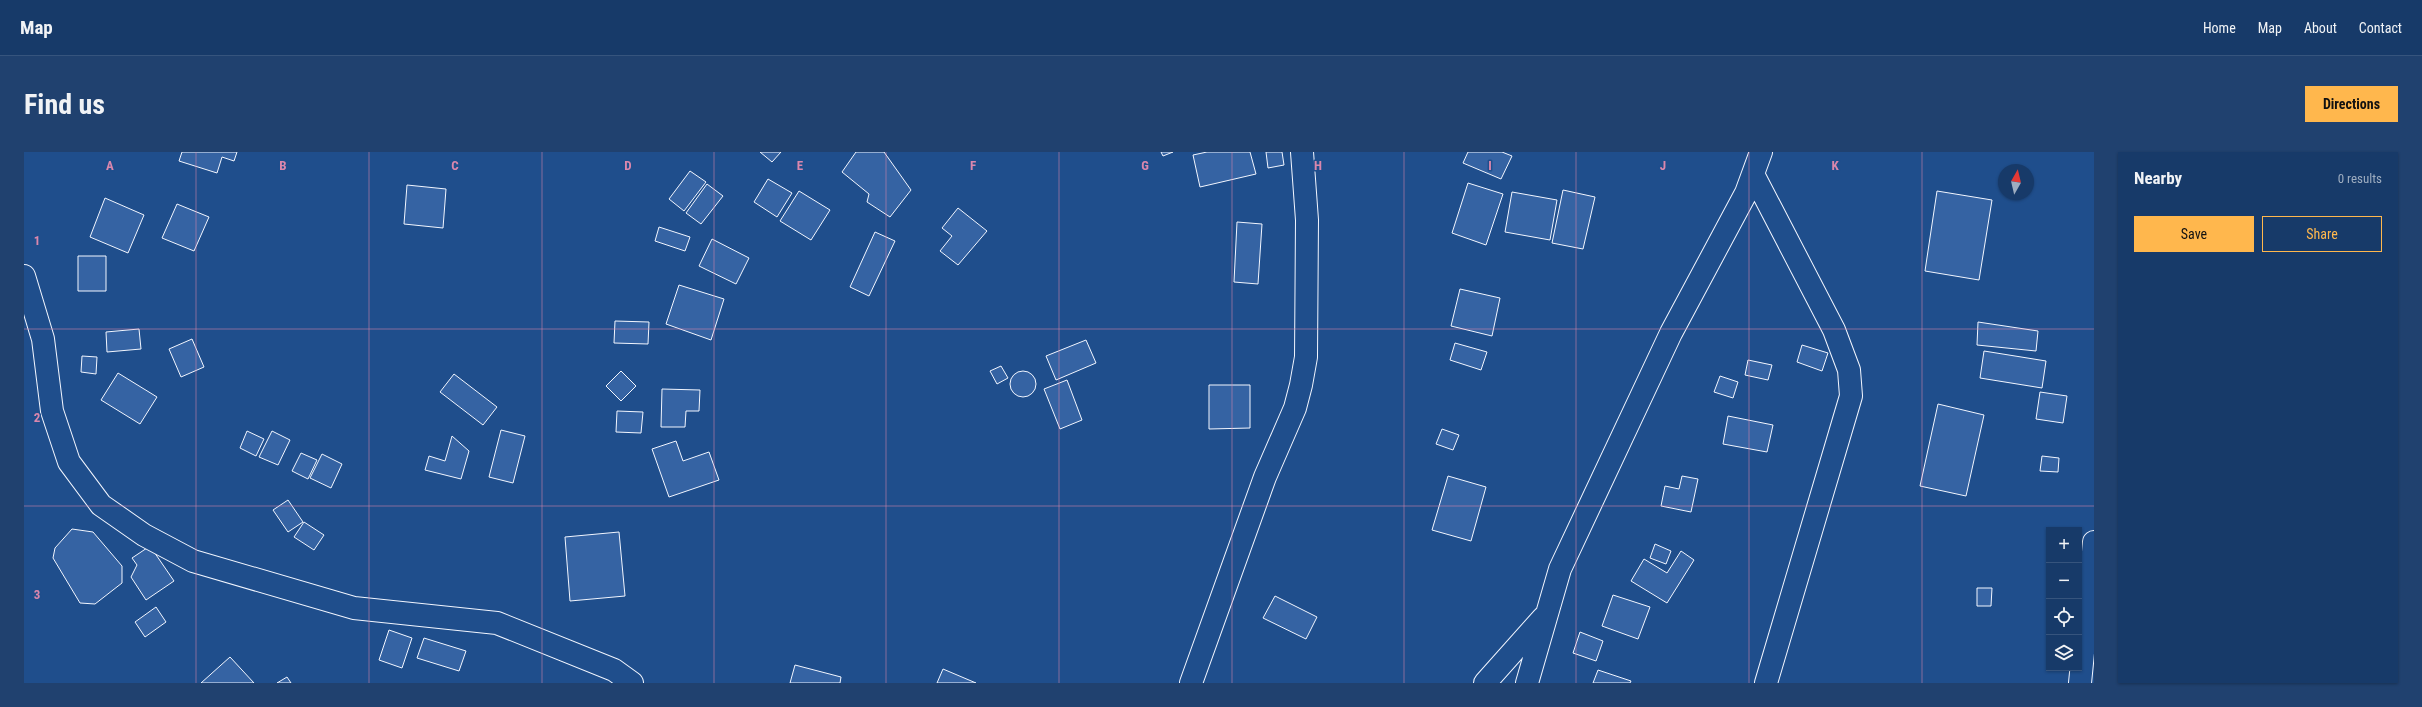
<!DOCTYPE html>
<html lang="en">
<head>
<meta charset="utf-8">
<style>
  :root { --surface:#173a69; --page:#20416f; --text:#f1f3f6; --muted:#9eadc0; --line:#36547d; --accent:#ffb74d }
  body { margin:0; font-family:"Roboto Condensed",sans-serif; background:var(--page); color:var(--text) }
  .controls { position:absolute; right:12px; bottom:12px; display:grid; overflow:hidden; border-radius:0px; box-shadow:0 1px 3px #0004 }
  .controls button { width:36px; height:36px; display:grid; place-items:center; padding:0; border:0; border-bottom:1px solid var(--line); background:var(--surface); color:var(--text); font:20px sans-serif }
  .compass { position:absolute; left:1974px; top:12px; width:36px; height:36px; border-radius:50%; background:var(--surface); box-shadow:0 1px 3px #0004; rotate:8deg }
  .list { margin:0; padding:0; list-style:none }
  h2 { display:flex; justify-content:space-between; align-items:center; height:52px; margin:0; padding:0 16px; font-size:17px }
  h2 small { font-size:13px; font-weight:400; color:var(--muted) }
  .actions { display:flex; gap:8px; padding:12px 16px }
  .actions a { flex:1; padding:9px 0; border:1px solid var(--accent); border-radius:0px; text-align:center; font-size:14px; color:var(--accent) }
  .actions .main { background:var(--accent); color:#111 }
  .icon { flex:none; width:22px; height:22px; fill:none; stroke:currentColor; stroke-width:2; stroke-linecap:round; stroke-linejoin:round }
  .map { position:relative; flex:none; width:2070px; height:531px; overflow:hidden; border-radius:0px }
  header { display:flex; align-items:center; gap:24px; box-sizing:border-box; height:56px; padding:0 20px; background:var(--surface); border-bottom:1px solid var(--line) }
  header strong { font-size:19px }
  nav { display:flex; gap:22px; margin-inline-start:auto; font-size:14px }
  .intro { display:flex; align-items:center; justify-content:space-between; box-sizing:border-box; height:96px; padding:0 24px }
  h1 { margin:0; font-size:28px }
  .button { padding:10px 18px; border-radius:0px; background:var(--accent); color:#111; font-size:14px; font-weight:700 }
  main { display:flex; gap:24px; padding:0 24px }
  aside { flex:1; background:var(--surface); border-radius:0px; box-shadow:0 1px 3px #0004 }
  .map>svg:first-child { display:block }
</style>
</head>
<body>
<header>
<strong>Map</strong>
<nav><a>Home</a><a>Map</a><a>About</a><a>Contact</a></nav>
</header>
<div class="intro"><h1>Find us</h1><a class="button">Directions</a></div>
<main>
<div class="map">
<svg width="2070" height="531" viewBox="0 0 2070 531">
  <rect width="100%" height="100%" fill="#1f4e8c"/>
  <path fill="#3563a3" stroke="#f2f6ff" d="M158,0h55l-3,9 -12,-4 -5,16 -38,-12z
    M736,0h21l-9,10z
    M832,0h28l27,38 -21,27 -23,-15 2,-8 -27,-22z
    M1137,0h12l-10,4z
    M1183,0h43l6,22 -56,13 -7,-32z
    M1242,0h16l2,13 -16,3z
    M1444,0h34l10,4 -11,23 -38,-16z
    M666,19l16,11 -22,29 -15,-12z
    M744,27l24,14 -15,24 -23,-15z
    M1444,31l35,11 -17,51 -34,-12z
    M683,32l16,12 -22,28 -15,-11z
    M383,33l39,4 -3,39 -39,-4z
    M1539,38l32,7 -12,52 -31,-6z
    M775,39l31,19 -19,30 -31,-19z
    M1913,39l55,9 -13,80 -54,-9z
    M1488,40l45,8 -7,40 -45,-8z
    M81,46l39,17 -16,38 -38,-16z
    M153,52l32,13 -15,34 -32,-13z
    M934,56l29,23 -29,34 -18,-14 12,-15 -10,-8z
    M1213,70l25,2 -4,60 -24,-2z
    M635,75l31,10 -5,14 -30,-10z
    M851,80l20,9 -26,55 -19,-9z
    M688,87l37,19 -13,26 -37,-18z
    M54,104h28v35h-28z
    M655,133l45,14 -13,41 -45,-16z
    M1436,137l40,9 -8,38 -41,-10z
    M591,169l34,1 -1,22 -34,-1z
    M1954,170l60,9 -2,20 -59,-6z
    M115,177l2,20 -34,3 -1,-20z
    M168,187l12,28 -23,10 -12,-28z
    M1062,188l10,23 -40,17 -10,-24z
    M1431,191l32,9 -6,18 -31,-10z
    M1778,193l26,8 -6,18 -25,-9z
    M1960,199l62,10 -4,27 -62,-10z
    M58,204l15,1 -1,17 -15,-2z
    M1724,208l24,5 -4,15 -23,-5z
    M977,214l7,12 -11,6 -7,-13z
    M986 232a13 13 0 1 1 26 0a13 13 0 1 1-26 0Z
    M597,219l15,15 -15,15 -15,-15z
    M94,221l39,24 -17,27 -39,-24z
    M430,222l43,33 -14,18 -43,-33z
    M1696,224l18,6 -5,16 -19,-6z
    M1043,228l15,40 -22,9 -16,-40z
    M1185,233h41v43l-41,1z
    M638,237l38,1 -1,21h-13l-1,16h-24z
    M2016,240l27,4 -4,27 -27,-4z
    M1914,252l46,11 -18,81 -46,-10z
    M593,259l26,1 -2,21 -25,-1z
    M1704,264l45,9 -6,27 -44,-8z
    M1418,277l17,6 -6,15 -17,-6z
    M477,278l24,6 -12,47 -24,-6z
    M223,279l17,8 -8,17 -16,-8z
    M248,279l18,9 -12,25 -19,-8z
    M428,284l17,15 -8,28 -36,-9 4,-14 16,5z
    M652,289l7,20 26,-9 10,28 -50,17 -17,-48z
    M277,301l16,7 -9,19 -16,-8z
    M298,302l20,10 -11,24 -21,-10z
    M2018,304l17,2 -1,14 -18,-1z
    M1424,324l38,11 -15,54 -39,-11z
    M1658,324l16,3 -7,33 -30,-6 4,-20 14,3z
    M264,348l15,22 -15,10 -15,-22z
    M280,370l20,13 -10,15 -20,-13z
    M48,377l21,3 29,34v17l-27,21 -15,-1 -27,-45 2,-10z
    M595,380l6,64 -55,5 -5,-64z
    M1631,392l16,7 -5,13 -16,-6z
    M126,394l24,35 -28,19 -15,-23 6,-12 -5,-7z
    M1657,399l13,9 -27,43 -36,-22 13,-22 23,14z
    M1953,436h15l-1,18h-14z
    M1589,443l37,12 -12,32 -36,-13z
    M1251,444l42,21 -11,22 -43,-21z
    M132,455l10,15 -21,15 -10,-15z
    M365,478l23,8 -10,30 -23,-8z
    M1556,480l23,9 -7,20 -23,-8z
    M400,486l42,13 -7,20 -42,-13z
    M206,505l24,26h-53z
    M771,513l46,12 -1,6h-50z
    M919,517l33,14h-39z
    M1574,518l33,11 -1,2h-37z
    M263,525l4,6h-14z"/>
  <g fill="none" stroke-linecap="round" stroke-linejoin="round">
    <defs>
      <path id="minor" d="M1729,22l81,156 15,40 2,26 -85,287
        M0,124l19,63 9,72 17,51 32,43 43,30 49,26 161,47 143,15 117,47 18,13
        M1167,531l74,-206 30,-69 6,-23 5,-28 1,-137 -5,-68
        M1461,531l58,-65
        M1503,531l33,-114 111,-236 75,-140 15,-41
        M2056,531l14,-141"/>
    </defs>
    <use href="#minor" stroke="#f2f6ff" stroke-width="24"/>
    <use href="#minor" stroke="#1f4e8c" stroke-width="22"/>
  </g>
  <path fill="none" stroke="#da87ad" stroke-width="1" stroke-opacity="0.55" d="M172,0v531M345,0v531M518,0v531M690,0v531M862,0v531M1035,0v531M1208,0v531M1380,0v531M1552,0v531M1725,0v531M1898,0v531M0,177h2070M0,354h2070"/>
  <g font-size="13" text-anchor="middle" font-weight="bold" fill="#da87ad" stroke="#1f4e8c" stroke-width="3" stroke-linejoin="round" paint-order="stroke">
    <text x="86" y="18">A</text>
    <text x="259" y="18">B</text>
    <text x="431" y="18">C</text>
    <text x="604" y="18">D</text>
    <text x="776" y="18">E</text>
    <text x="949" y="18">F</text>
    <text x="1121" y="18">G</text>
    <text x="1294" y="18">H</text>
    <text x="1466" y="18">I</text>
    <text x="1639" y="18">J</text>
    <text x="1811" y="18">K</text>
    <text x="13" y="93">1</text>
    <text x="13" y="270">2</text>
    <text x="13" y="447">3</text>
  </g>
</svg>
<div class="controls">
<button>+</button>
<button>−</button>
<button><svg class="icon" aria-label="locate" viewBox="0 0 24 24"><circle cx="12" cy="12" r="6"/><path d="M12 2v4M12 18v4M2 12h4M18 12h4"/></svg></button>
<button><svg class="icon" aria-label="layers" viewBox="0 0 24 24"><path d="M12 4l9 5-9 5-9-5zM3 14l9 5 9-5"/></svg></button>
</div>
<svg class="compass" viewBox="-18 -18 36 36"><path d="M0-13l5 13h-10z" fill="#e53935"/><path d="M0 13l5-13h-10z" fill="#9eadc0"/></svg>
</div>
<aside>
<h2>Nearby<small>0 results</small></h2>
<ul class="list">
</ul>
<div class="actions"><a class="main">Save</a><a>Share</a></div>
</aside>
</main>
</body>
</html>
